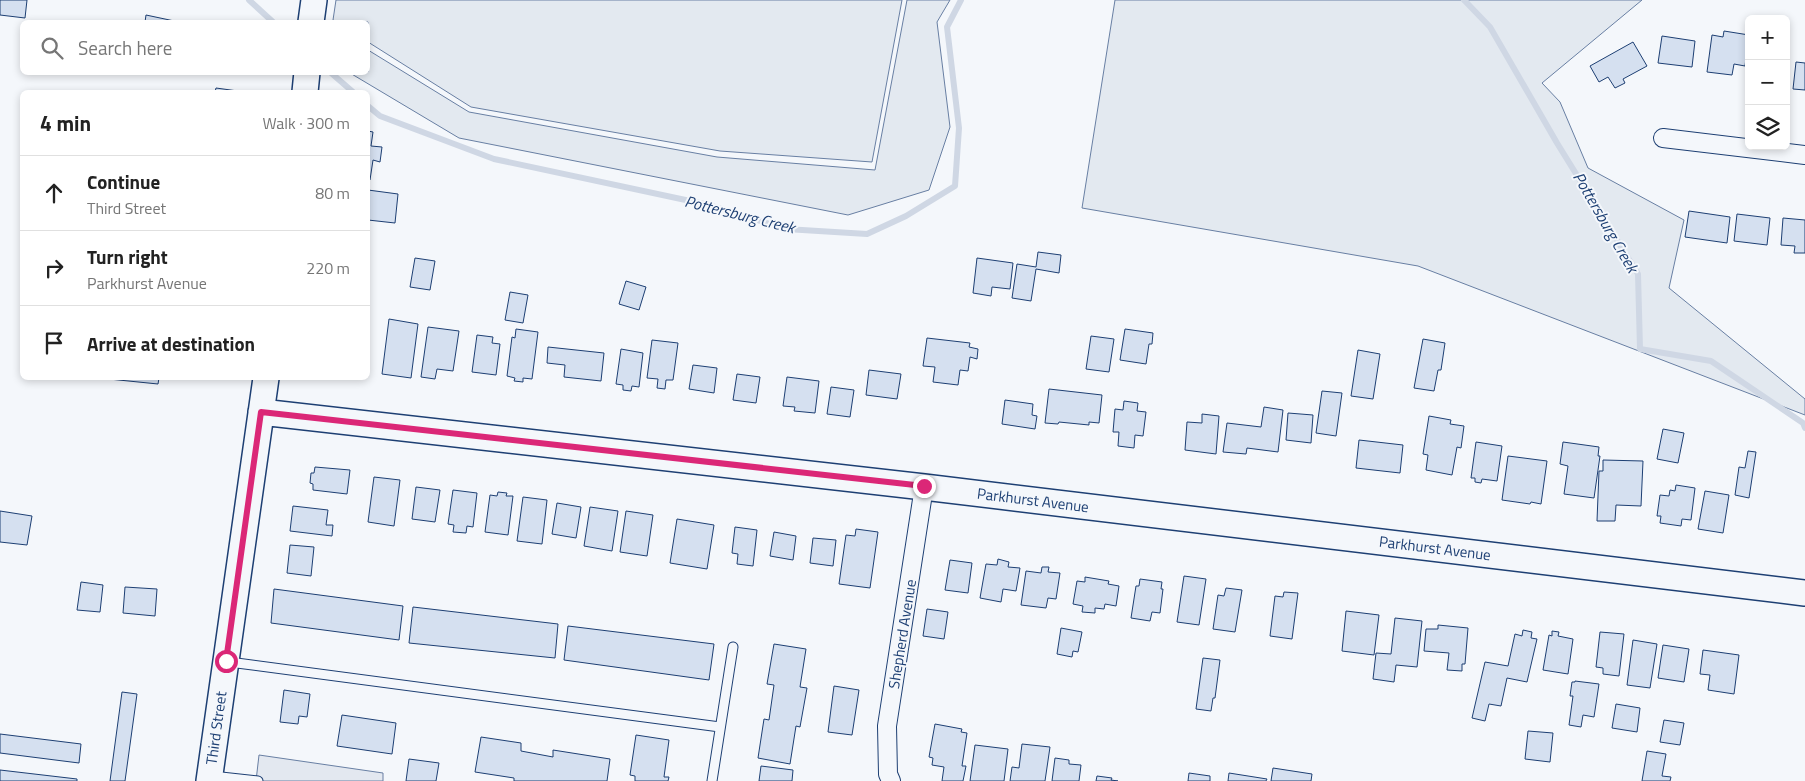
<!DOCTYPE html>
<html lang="en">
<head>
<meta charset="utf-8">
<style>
  :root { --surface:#fff; --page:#f6f6f6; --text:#222; --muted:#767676; --line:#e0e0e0 }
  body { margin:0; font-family:"Titillium Web",sans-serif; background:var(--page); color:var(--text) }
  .controls { position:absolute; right:15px; top:15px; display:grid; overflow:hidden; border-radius:8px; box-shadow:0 2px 8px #0003 }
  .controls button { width:45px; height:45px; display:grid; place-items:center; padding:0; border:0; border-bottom:1px solid var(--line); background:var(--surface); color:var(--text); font:25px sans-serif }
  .stop { position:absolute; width:15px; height:15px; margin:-11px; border:4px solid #db2777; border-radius:50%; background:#fff }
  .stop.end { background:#db2777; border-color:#fff; box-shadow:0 1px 5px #0008 }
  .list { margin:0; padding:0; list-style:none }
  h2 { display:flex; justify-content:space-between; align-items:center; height:65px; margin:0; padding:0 20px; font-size:21px }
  h2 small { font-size:16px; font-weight:400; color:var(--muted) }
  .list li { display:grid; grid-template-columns:32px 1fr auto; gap:15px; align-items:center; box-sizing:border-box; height:75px; padding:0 20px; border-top:1px solid var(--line) }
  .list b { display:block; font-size:19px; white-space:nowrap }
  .list p { margin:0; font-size:16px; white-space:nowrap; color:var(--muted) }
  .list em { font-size:16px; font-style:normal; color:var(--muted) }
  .icon { flex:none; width:28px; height:28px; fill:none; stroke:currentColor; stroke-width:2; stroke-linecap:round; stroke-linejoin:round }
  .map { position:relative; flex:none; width:1805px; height:781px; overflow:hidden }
  .search { position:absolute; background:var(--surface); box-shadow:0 2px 8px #0003; left:20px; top:20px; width:350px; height:55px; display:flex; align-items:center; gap:12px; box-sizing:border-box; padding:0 18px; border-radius:8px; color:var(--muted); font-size:19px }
  .panel { position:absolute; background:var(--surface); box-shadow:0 2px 8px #0003; left:20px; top:90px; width:350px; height:290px; border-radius:8px }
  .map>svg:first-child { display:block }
</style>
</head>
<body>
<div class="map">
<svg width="1805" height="781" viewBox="0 0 1805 781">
  <rect width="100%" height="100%" fill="#f4f7fb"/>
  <path fill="#e3e9f0" stroke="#687fa3" d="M336,0h566l-30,162 -152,-11 -249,-44 -103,-65v-20h-32l-3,-2z
    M907,0h43l-13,22 13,105 -21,63 -81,25 -389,-77 -109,-65 18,-1v-22l101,62 248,45 158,13z
    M1115,0h527l-100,83 18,19 28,66 96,52 -15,68 136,111v16l-387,-149 -336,-58z"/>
  <path fill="#e3e8f0" stroke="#687fa3" d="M259,755l124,18v8h-127z"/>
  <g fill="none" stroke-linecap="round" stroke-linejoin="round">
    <path stroke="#cfd7e4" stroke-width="6" d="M249,0l24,22
      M1464,0l26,27 67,116 81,131 2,75 71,12 92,62 2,5
      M330,72l23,20
      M368,106l12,10 114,43 215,46 77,24 81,5 39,-18 49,-30 4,-58 -12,-101 14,-27"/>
  </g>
  <path fill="#d5e0f0" stroke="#1d3f73" d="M0,0h27l-2,18 -25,-3z
    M146,15l33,7h-34z
    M1724,31l25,4 -4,31 -11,-2 -2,11 -25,-3 5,-37 11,2z
    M1662,36l33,5 -3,26 -34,-4z
    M1633,42l14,24 -24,13 2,4 -10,5 -7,-11 -9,5 -9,-16z
    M1796,62l9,1v27l-12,-1z
    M216,88l29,4h-30z
    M368,131l5,1 -2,14 11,1 -2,15 -7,-2 -3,20h-2z
    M368,190l30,4 -3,29 -27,-3z
    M1689,211l41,6 -3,26 -42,-6z
    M1737,214l33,4 -3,27 -33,-4z
    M1783,218l22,2v33h-11l1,-7 -14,-1z
    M1038,252l23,3 -2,18 -23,-4 -5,32 -19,-3 5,-34 19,3z
    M415,258l20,3 -5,29 -20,-3z
    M977,258l36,5 -3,26 -18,-2 -1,9 -18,-3z
    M626,281l20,6 -7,23 -20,-6z
    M510,292l18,3 -5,28 -18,-3z
    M389,319l29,5 -7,54 -29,-4z
    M428,327l31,4 -6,40 -16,-2 -2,10 -14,-2z
    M516,329l22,3 -6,47 -9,-1v4l-9,-1 1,-3 -8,-2 5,-39 3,1z
    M1125,329l28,4 -1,11h-3l-3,20 -26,-4z
    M477,335l16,2 -1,6 8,1 -4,31 -24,-3z
    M1091,336l23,3 -5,33 -23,-3z
    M927,338l43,5 -1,4 9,2 -1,10 -7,-2 -2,14 -8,-1 -2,15 -25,-3 2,-15 -12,-1z
    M1423,339l22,4 -4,27h-3l-4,21 -20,-3z
    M652,340l26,3 -5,37h-7l-1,9 -8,-1 1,-9 -11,-1z
    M548,347l56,6 -3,28 -37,-4 1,-12 -18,-2z
    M621,349l22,4 -4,34 -7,-1 -1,5 -8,-1v-5l-7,-1z
    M1358,350l22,4 -7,45 -22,-3z
    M693,365l24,3 -3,25 -25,-4z
    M869,370l32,4 -4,25 -31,-4z
    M737,374l23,3 -4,26 -23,-3z
    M787,377l32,4 -4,32 -21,-2 1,-4 -12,-1z
    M99,378h60l-1,6z
    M831,387l23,3 -4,27 -23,-3z
    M1049,389l53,6 -3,28 -10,-1v3l-30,-3 -1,2 -13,-1z
    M1322,391l20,2 -6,43 -20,-3z
    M1005,400l28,4 -1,11 5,1 -2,13 -33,-5z
    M1124,401l14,2 -1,8 9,1 -3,24 -8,-1 -1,13 -16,-2 1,-14h-6l2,-23 8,1z
    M1264,407l19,3 -5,42 -31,-4 -1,6 -23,-2 4,-29 34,4z
    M1288,413l25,2 -2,28 -25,-3z
    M1202,414l17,2 -3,38 -31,-4 2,-28 15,1z
    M1429,416l22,4 -1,4 14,2 -3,22 -4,-1 -5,28 -26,-5 2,-15 -5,-1z
    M1663,429l21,4 -6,30 -21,-4z
    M1359,440l44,5 -3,28 -44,-5z
    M1476,442l26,4 -5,35 -15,-2 -1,4 -6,-1v-4h-4z
    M1563,442l36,5 -1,9h2l-6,42 -30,-4 4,-28 -8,-2z
    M1748,451l8,1 -7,46 -14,-3 4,-28 6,1z
    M1508,456l39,5 -6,43 -10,-2 -1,2 -28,-4z
    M1603,460l40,1 -2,45 -25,-1 -1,16h-18l2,-50h4z
    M315,467l35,3 -3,24 -34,-4v-6l-3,-1 1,-10h3z
    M374,477l26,3 -6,46 -26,-4z
    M1676,485l19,3 -4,32 -9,-1 -1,7 -21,-3 1,-7h-4l3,-21 9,1 1,-6 5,1z
    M416,487l24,3 -5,32 -23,-3z
    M453,490l24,3 -4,34 -6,-1 -1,7 -13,-1 1,-7 -6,-1z
    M1705,491l24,4 -6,38 -25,-4z
    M498,492l9,1 -1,3h7l-5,39 -23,-3 5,-37 7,1z
    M523,497l24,3 -5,44 -25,-3z
    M557,503l24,4 -5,31 -24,-4z
    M293,506l35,4 -2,15h7l-1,11 -42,-5z
    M590,507l28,4 -6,40 -28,-5z
    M0,511l32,5 -5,29 -27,-3z
    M626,511l27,4 -6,41 -27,-4z
    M677,519l37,6 -7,44 -37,-6z
    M735,527l22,3 -4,36 -16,-2 1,-10 -6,-1z
    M856,529l22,3 -8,56 -31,-4 7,-49 9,1z
    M774,532l22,4 -3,24 -23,-4z
    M813,538l23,2 -3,26 -23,-3z
    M290,545l24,2 -3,29 -24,-3z
    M998,559l11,3 -1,5 12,1 -4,23 -13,-2 -2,13 -21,-4 6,-34 11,1z
    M950,560l22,3 -4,30 -23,-3z
    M1042,567h7l-1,5 12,1 -4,26 -8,-1 -2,10 -25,-3 5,-34 15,2z
    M1184,576l22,3 -7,46 -22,-3z
    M1085,577l24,4 -1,3 11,2 -3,20 -11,-2 -1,5 -9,-1v5l-13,-1 1,-6 -10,-2 4,-23 8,1z
    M1140,579l22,3 -1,7h2l-3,24 -8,-1 -2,9 -19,-3 5,-32h3z
    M81,582l22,3 -3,27 -23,-2z
    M125,587l32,2 -2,27 -32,-3z
    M1226,588l16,2 -7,42 -22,-3 5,-34 6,1z
    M274,589l129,17 -4,34 -128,-17z
    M1284,592l14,1 -6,46 -22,-3 5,-40 8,1z
    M413,607l145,17 -3,34 -146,-15z
    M927,609l21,3 -4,27 -21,-3z
    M1346,611l33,4 -5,40 -32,-4z
    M1395,618l27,3 -5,46 -21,-2 -2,17 -21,-3 3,-26 15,1z
    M1438,625l30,3 -3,36h-3v7l-15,-1 2,-17 -25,-2 2,-22h12z
    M568,626l146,18 -5,36 -145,-20z
    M1061,628l21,4 -4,20 -5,-1 -1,6 -15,-3z
    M1523,630l9,2 -1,6 6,1 -10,43 -20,-4 -6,28 -12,-2 -4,17 -13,-3 13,-56 23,4 7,-32 7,2z
    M1552,631l7,1 -1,4 15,3 -5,35 -25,-4 6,-35 3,1z
    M1600,632l24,2 -5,42 -16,-2v-6l-7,-1z
    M1633,640l24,4 -7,44 -23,-3z
    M774,644l32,5 -6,38 7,1 -7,39 -4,-1 -6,38 -32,-6 6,-39 5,1 5,-35 -7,-1z
    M1663,645l26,4 -5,33 -26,-4z
    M1703,650l36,5 -5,39 -26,-4 2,-15 -10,-1z
    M1203,658l17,2 -5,38h-2l-2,13 -15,-2z
    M1575,681l24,3 -5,33 -11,-2 -2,12 -12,-2 4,-29h-3l2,-14h3z
    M834,686l25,4 -7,45 -24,-3z
    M284,690l26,4 -3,23 -8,-1 -1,8 -18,-2z
    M122,692l15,2 -12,87h-15z
    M1616,704l24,4 -3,24 -25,-4z
    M342,715l54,8 -4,31 -55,-8z
    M1664,720l20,3 -4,22 -20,-3z
    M935,724l27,5 -1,3 6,1 -5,33h4l-3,15h-21l2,-14 -12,-2 1,-7 -4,-1z
    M1528,731l25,2 -3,29 -25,-3z
    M0,734l81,10 -2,19 -79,-10z
    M636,735l33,5 -5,37h5l-1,4h-33v-5l-5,-1z
    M481,737l40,6v8l32,6v-7l57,9 -3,22h-93v-3l-39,-6z
    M1022,744l28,3 -5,34h-35l2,-14 7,1z
    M975,745l33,4 -4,32h-34z
    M1647,751l19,3 -4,22 9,1 -1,4h-28z
    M1055,758l14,2v4l12,1 -2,16h-27z
    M409,759l30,4 -3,18h-30z
    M761,766l32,4 -1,11h-33z
    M1273,768l39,6 -1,7h-40z
    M0,770l77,9v2h-77z
    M1189,773l21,3v5h-22z
    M1229,773l38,6 -1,2h-38z
    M1097,776l15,2 -1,2 7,1h-22z"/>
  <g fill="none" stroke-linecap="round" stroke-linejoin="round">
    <defs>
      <path id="lane" d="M229,662l491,65
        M212,776l46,5
        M712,781l21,-134"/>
      <path id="street" d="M1663,138l142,17
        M891,781l-3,-7 -1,-48 37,-239"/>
      <path id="secondary" d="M311,22l3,-22
        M305,92l2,-20
        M261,412l663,75 881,106
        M209,781l57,-403"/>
    </defs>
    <use href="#lane" stroke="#1d3f73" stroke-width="11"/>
    <use href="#street" stroke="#1d3f73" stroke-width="20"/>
    <use href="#secondary" stroke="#1d3f73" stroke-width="28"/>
    <use href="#lane" stroke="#f4f7fb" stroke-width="9"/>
    <use href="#street" stroke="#f4f7fb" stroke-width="18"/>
    <use href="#secondary" stroke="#f4f7fb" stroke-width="25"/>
  </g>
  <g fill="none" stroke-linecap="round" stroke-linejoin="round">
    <path stroke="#db2777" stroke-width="6" d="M226,661l35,-249 663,74"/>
  </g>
  <g text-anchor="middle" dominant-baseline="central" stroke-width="4" stroke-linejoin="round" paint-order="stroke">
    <g font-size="15" fill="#1d3f73" stroke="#f4f7fb">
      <text transform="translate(1033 500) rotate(7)">Parkhurst Avenue</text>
      <text transform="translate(1435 548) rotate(7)">Parkhurst Avenue</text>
      <text transform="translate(902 634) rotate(-81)">Shepherd Avenue</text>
      <text transform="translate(216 728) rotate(-82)">Third Street</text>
    </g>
    <g font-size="16" font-style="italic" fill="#1d3f73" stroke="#f4f7fb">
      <text transform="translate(740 214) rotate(14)">Pottersburg Creek</text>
      <text transform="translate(1606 222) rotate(60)">Pottersburg Creek</text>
    </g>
  </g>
</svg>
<div class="controls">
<button>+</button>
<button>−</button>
<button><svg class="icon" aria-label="layers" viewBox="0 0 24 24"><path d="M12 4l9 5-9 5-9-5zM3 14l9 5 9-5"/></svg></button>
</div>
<div class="stop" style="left:226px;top:661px"></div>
<div class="stop end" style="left:924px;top:486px"></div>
<div class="search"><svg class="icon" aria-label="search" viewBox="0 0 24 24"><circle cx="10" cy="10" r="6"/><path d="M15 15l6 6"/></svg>Search here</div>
<section class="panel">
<h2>4 min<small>Walk · 300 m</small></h2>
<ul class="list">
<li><svg class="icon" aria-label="ahead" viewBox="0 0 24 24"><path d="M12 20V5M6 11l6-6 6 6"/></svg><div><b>Continue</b><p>Third Street</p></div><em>80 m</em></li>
<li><svg class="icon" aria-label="right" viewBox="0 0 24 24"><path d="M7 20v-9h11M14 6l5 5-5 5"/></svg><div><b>Turn right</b><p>Parkhurst Avenue</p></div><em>220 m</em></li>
<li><svg class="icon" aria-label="arrive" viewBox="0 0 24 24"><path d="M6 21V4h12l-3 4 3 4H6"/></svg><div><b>Arrive at destination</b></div></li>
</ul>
</section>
</div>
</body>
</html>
